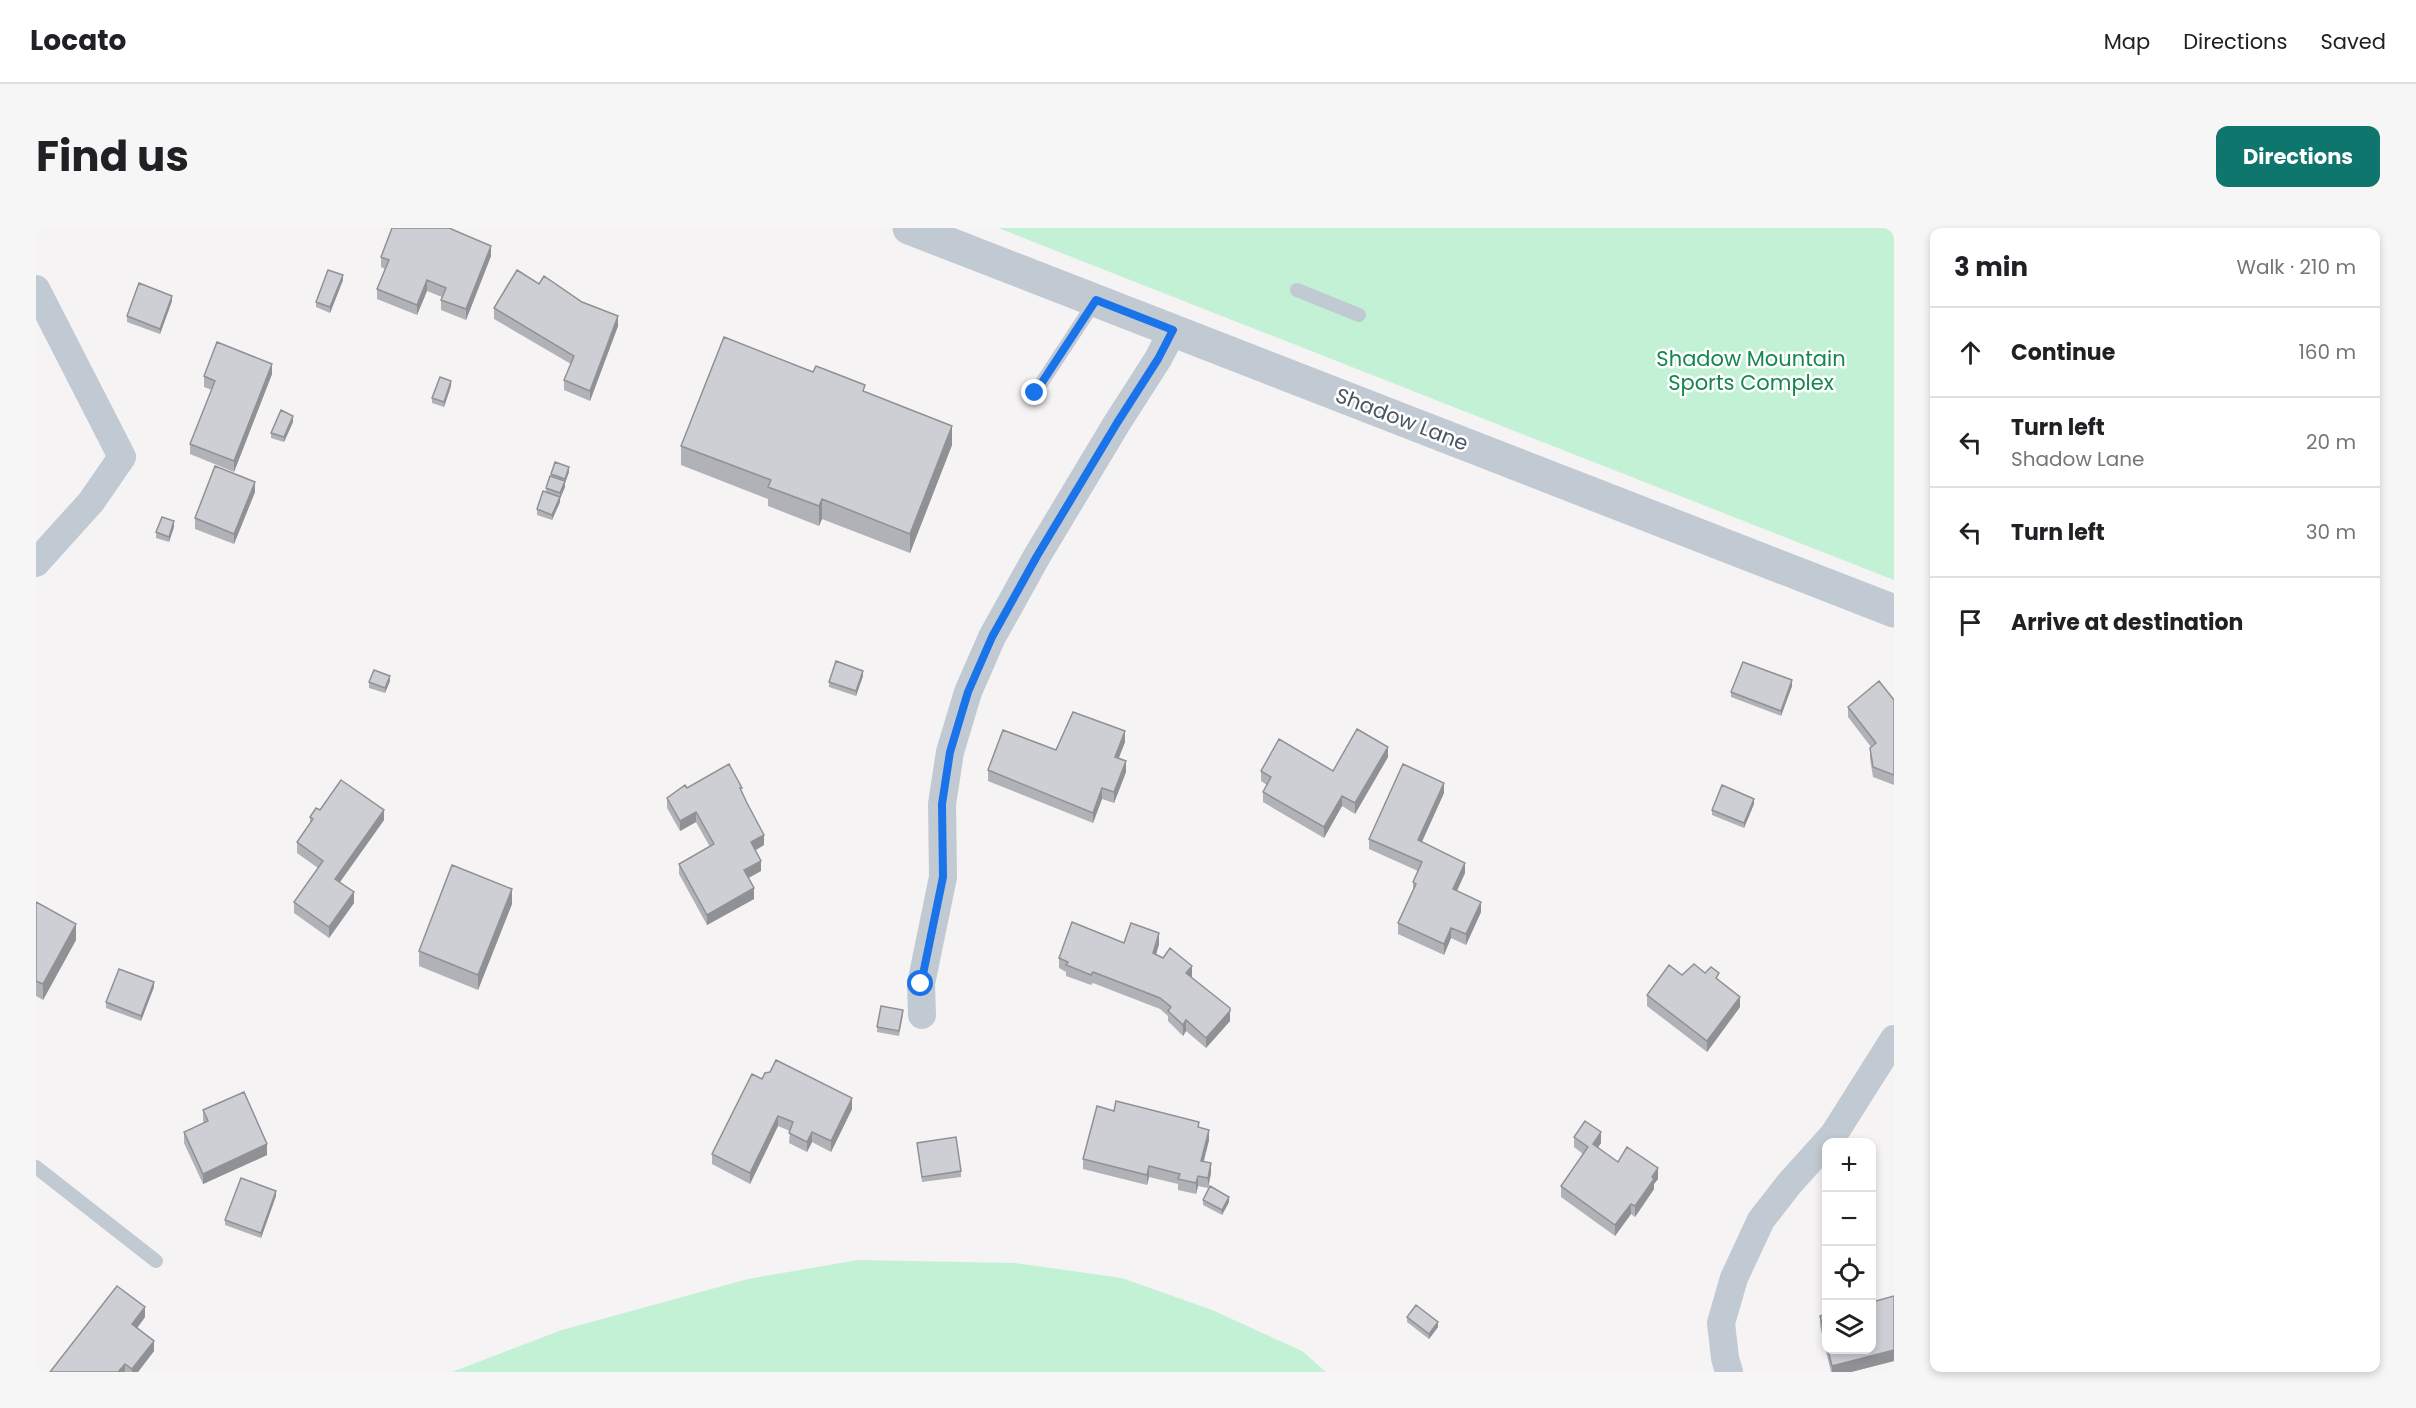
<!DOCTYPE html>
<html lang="en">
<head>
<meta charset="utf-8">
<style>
  :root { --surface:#fff; --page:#f6f6f6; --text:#202124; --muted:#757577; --line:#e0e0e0; --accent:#0f766e }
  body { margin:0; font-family:Poppins,sans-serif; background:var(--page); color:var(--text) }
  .controls { position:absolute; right:18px; bottom:18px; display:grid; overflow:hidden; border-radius:12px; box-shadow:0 3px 9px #0003 }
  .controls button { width:54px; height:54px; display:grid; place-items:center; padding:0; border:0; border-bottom:2px solid var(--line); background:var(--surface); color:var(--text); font:30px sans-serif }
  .stop { position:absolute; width:18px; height:18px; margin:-14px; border:4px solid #1a73e8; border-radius:50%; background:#fff }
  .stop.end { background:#1a73e8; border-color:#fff; box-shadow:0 2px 6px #0008 }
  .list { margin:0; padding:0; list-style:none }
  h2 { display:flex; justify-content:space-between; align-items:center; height:78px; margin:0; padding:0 24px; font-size:26px }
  h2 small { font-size:20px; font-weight:400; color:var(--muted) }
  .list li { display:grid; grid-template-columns:39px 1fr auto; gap:18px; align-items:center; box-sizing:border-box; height:90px; padding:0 24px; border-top:2px solid var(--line) }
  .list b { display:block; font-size:22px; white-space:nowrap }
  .list p { margin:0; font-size:20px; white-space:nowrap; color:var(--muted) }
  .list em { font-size:20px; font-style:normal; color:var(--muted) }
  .icon { flex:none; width:33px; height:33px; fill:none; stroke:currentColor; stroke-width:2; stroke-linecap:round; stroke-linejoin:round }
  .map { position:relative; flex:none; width:1858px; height:1144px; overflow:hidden; border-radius:12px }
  header { display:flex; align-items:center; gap:36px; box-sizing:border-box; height:84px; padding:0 30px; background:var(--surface); border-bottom:2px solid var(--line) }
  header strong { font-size:28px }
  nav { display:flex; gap:33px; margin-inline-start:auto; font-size:21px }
  .intro { display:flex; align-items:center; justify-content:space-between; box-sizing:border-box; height:144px; padding:0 36px }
  h1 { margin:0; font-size:42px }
  .button { padding:15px 27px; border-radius:12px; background:var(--accent); color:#fff; font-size:21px; font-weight:700 }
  main { display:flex; gap:36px; padding:0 36px }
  aside { flex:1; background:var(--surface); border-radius:12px; box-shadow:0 3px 9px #0003 }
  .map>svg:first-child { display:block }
</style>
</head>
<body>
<header>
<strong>Locato</strong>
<nav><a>Map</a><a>Directions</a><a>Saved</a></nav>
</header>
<div class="intro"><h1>Find us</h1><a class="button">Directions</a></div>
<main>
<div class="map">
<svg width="1858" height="1144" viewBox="0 0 1858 1144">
  <rect width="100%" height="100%" fill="#f5f3f3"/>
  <path fill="#c3f1d5" d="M962,0h896v352z
    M822,1032l157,3 107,15 90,32 90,41 24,21h-874l110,-42 186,-51z"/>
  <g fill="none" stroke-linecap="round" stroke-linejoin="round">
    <path stroke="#c1cad2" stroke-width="14" d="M1261,62l62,25
      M999,165l61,-93
      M0,939l120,94"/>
    <path stroke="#c1cad2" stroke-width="28" d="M0,61l86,168 -31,45 -55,61
      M886,787l-1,-31 22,-107 -1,-73 8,-52 18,-60 24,-55 45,-81 80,-133 41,-64 15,-29
      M1693,1144l-4,-14 -4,-35 13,-45 27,-58 28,-36 45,-50 60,-95"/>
    <path stroke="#c1cad2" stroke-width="33" d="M873,0l985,383"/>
  </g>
  <path fill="#b0b2b7" d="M356,0h59v1l40,27 -25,64 -25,-10v-10l1,-3 -15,-6 -10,24 -40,-16v-10l8,-20 -4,-2v-10z
    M307,52l-13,33 -14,-6v-5z
    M136,73l-12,33 -33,-12v-6z
    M458,80l124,18 -28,75 -26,-11v-10l7,-16 -77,-45z
    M236,146l-38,98 -44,-18v-10l22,-54 -8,-3v-11z
    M415,158l-7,21 -12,-4v-5z
    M829,164l87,53 -42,108 -88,-34 -3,7 -51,-20v-7l-87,-34v-19z
    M257,194l-9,20 -13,-4v-5z
    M533,244l-4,11v4l-5,11v4l-8,18 -15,-5v-6l9,-17v-4l5,-12v-2z
    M219,264l-21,52 -39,-15v-11z
    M138,299l-5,15 -13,-4v-6z
    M827,448l-7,20 -27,-9v-5z
    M354,453l-5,12 -16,-5v-6z
    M1756,458l-11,30 -50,-19v-5z
    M1858,472v85l-21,-8 -3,-19v-10l1,-1 -23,-30v-10z
    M1089,514l-7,17 8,13 -12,31 -12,-4 -9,24 -105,-42v-11l68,-20z
    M1352,529l-33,57 -13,-8 -18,32 -61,-36v-10l4,-7 -6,-4v-10h72z
    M651,560l55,4 22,53 -9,5 6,21 -12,7 5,21 -47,26 -28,-51v-10l31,-17 -14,-25 -16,9 -13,-23v-10z
    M1408,565l-22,49 43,31 -8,18 24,21 -15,33 -15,-7 -7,17 -46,-21v-11l15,-32v-9l5,-11 -49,-22v-10z
    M1718,576l-10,24 -32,-13v-5z
    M284,582l64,10 -44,62 14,21 -25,35 -35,-25v-11l24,-34 -21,-15v-11l13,-18v-7z
    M0,674l40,38 -33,60 -7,-4z
    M476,676l-34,86 -59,-24v-15z
    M1088,715l35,1 -3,11 36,21 -1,1 39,31v13l-24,27 -20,-17 -3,5 -15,-15v-5l-8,-7 -67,-26 -2,2 -25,-9v-4l-7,-4v-10z
    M1669,745l14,8 21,26 -33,45 -60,-46v-11l35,-20z
    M118,759l-13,34 -35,-13v-6z
    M867,787l-4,21 -22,-4v-5z
    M726,851l90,30 -21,43 -19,-10 -5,10 -18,-9 1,-12 -12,-5 -28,58 -38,-20v-10z
    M167,882l64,45 -64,29 -19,-41v-11l20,-9 -1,-2z
    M1078,883l85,16 10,13 -5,21 7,12 -3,15 -10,-2 -2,8 -18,-4v-6l-29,-7 -2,8 -64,-16v-10z
    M1538,909l27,6 -4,5 21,14 40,17 -4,5v5l-19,28 -4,-3 -16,22 -54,-39v-11l22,-32 -9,-7z
    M881,915l44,28v6l-39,5z
    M240,968l-15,42 -36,-13v-5z
    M1167,972l26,2 -7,13 -19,-10z
    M1791,1086v36h45l22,11 -43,11h-20l-11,-46v-10z
    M109,1089l-8,11 17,23 -16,21h-88z
    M1371,1089l31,10 -9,12 -22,-17z"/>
  <path fill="#909195" d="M455,18v10l-25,64v-11z
    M307,47v5l-13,33v-6z
    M391,52v11l-10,24v-10z
    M136,68v5l-12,33v-5z
    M582,88v10l-28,75v-10z
    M236,136v10l-38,98v-11z
    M415,153v5l-7,21v-5z
    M257,188v6l-9,20v-5z
    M916,198v19l-42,108v-19z
    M533,239v5l-4,11v4l-5,12v-6l5,-10v-4z
    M219,254v10l-21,52v-10z
    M524,269v5l-8,18v-5z
    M786,271v20l-3,7v-20z
    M138,293v6l-5,15v-5z
    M827,443v5l-7,20v-5z
    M354,448v5l-5,12v-5z
    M1756,452v6l-11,30v-5z
    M1089,503v11l-10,26v-11z
    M1352,519v10l-33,57v-11z
    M1090,533v11l-12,31v-11z
    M1408,555v10l-26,57v-10z
    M1066,560v11l-9,24v-10z
    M1306,568v10l-18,32v-11z
    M1718,571v5l-10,24v-5z
    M348,582v10l-49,69v-10z
    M660,584v10l-16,9v-10z
    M728,607v10l-13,8v-11z
    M725,633v10l-17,9v-10z
    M1429,635v10l-12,26v-10z
    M718,660v11l-47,26v-10z
    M476,661v15l-34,86v-15z
    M318,664v11l-25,35v-11z
    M1445,674v10l-15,33v-11z
    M40,696v16l-33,60v-16z
    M1415,700v10l-7,17v-11z
    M1123,705v11l-6,20v-11z
    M1156,738v10l-6,7v-10z
    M118,754v5l-13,34v-5z
    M1704,769v10l-33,45v-11z
    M1194,783v10l-24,27v-10z
    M1150,792v11l-3,5v-11z
    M816,870v11l-21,43v-11z
    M742,888v10l-28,58v-11z
    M1173,902v10l-8,31v-10z
    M776,904v10l-5,10v-10z
    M1565,904v11l-8,12v-11z
    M231,916v11l-64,29v-10z
    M1175,935v10l-3,15v-10z
    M1113,938v11l-2,8v-10z
    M1622,940v11l-4,5v5l-19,28v-11z
    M1162,948v10l-2,8v-11z
    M240,963v5l-15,42v-5z
    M1193,969v5l-7,13v-5z
    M1595,976v10l-16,22v-11z
    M109,1079v10l-13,18v-11z
    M1402,1094v5l-9,12v-5z
    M118,1113v10l-16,21h-6v-3z
    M1858,1122v11l-43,11h-19v-6z
    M89,1136v8h-7z"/>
  <path fill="#cdcfd5" stroke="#909195" stroke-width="1.5" d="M356,0h57l42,18 -25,63 -25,-9 5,-12 -19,-8 -10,25 -40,-16 12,-29 -8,-3z
    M292,42l15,5 -13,32 -14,-5z
    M481,42l22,14 5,-8 38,26 36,14 -28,75 -26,-11 10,-24 -80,-48z
    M103,55l33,13 -12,33 -33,-13z
    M688,109l89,35 3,-6 49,19 -2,6 89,35 -42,108 -88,-35 -3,7 -51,-19 3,-7 -90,-34z
    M181,114l55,22 -38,97 -44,-17 25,-63 -11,-5z
    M404,149l11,4 -7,21 -12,-4z
    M245,182l12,6 -9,21 -13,-4z
    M519,234l14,5 -4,12 -14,-5z
    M179,238l40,16 -21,52 -39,-16z
    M514,248l15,5 -5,12 -14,-5z
    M507,263l17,6 -8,18 -15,-6z
    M126,289l12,4 -5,16 -13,-5z
    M800,433l27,10 -7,20 -27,-9z
    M1707,434l49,18 -11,31 -50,-19z
    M338,442l16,6 -5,12 -16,-6z
    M1843,453l15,19v75l-21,-8 -3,-19 6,-5 -28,-36z
    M1037,484l52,19 -10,26 11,4 -12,31 -12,-4 -9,25 -105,-43 15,-40 53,20z
    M1321,501l31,18 -33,56 -13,-7 -18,31 -61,-35 8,-15 -10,-6 18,-32 54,32z
    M693,536l13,24h-2l7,15 17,32 -13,7 10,19 -17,9 10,18 -47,27 -28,-51 35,-20 -18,-32 -16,9 -13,-23 18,-13 2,3z
    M1367,536l41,19 -26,57 47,23 -12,26 28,13 -15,32 -15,-6 -7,16 -46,-21 18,-39 -3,-2 9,-20 -53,-23z
    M305,552l43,30 -49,69 19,13 -25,35 -35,-25 29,-41 -26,-19 16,-23 -3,-2 6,-9 4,2z
    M1686,557l32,14 -10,24 -32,-13z
    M416,637l60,24 -34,86 -59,-24z
    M0,674l40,22 -33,60 -7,-3z
    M1036,694l52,21 7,-20 28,10 -6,20 10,5 7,-10 22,18 -6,7 44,35v3l-24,27 -20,-18 -3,5 -15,-14 3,-4 -11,-9 -67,-26 -2,3 -25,-10 2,-3 -9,-4z
    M1658,736l11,9 6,-6 8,6 -3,5 24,19 -33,44 -60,-46 22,-30 13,10z
    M83,741l35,13 -13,34 -35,-14z
    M845,778l22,4 -4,21 -22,-4z
    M740,832l76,38 -21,43 -19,-9 -5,10 -18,-9 4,-11 -15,-6 -28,57 -38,-19 40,-80 10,5 3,-6 5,-1z
    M208,864l23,52 -64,30 -19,-42 24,-11 -5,-11z
    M1080,873l83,21 -1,5 11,3 -8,31 10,2 -3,15 -10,-2 -2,7 -18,-4 2,-5 -31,-8 -2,9 -64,-16 14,-53 17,5z
    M1549,893l16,11 -8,12 25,18 9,-15 31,21 -6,9 2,2 -19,27 -4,-2 -16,21 -54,-39 27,-39 -14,-10z
    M920,909l5,34 -39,6 -5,-34z
    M205,950l35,13 -15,42 -36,-13z
    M1174,958l19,11 -7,13 -19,-10z
    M81,1058l28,21 -13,17 22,17 -22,28 -7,-5 -7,8h-68z
    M1858,1068v54l-62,16 -4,-16h44v-48z
    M1380,1077l22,17 -9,12 -22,-17z
    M1791,1086v29l-7,-27z"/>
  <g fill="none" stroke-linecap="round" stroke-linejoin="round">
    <path stroke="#1a73e8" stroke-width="8" d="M885,756l22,-107 -1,-73 8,-52 18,-60 24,-55 45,-81 80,-133 41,-64 15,-29 -77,-30 -61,93"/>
  </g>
  <g text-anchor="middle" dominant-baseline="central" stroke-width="5" stroke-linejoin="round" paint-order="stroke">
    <g font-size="21" fill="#17864f" stroke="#fff">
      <text x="1715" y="130">Shadow Mountain<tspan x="1715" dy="24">Sports Complex</tspan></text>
    </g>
    <g font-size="21" fill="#4a5661" stroke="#fff">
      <text transform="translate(1366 191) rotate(21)">Shadow Lane</text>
    </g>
  </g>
</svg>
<div class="controls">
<button>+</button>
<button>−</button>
<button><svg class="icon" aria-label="locate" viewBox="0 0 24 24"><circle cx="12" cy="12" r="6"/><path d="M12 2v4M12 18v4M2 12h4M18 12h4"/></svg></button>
<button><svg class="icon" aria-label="layers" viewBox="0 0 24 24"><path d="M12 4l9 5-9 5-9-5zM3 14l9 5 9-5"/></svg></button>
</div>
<div class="stop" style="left:885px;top:756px"></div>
<div class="stop end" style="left:999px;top:165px"></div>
</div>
<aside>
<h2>3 min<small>Walk · 210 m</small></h2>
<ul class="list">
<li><svg class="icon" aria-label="ahead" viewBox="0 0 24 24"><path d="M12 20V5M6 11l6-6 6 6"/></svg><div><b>Continue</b></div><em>160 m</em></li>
<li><svg class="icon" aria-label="left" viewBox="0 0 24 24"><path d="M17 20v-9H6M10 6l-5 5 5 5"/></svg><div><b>Turn left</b><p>Shadow Lane</p></div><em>20 m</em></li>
<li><svg class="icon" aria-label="left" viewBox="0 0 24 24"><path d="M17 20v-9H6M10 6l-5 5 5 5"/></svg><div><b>Turn left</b></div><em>30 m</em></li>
<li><svg class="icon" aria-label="arrive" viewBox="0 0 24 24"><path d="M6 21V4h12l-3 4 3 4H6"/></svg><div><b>Arrive at destination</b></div></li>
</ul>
</aside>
</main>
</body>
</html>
